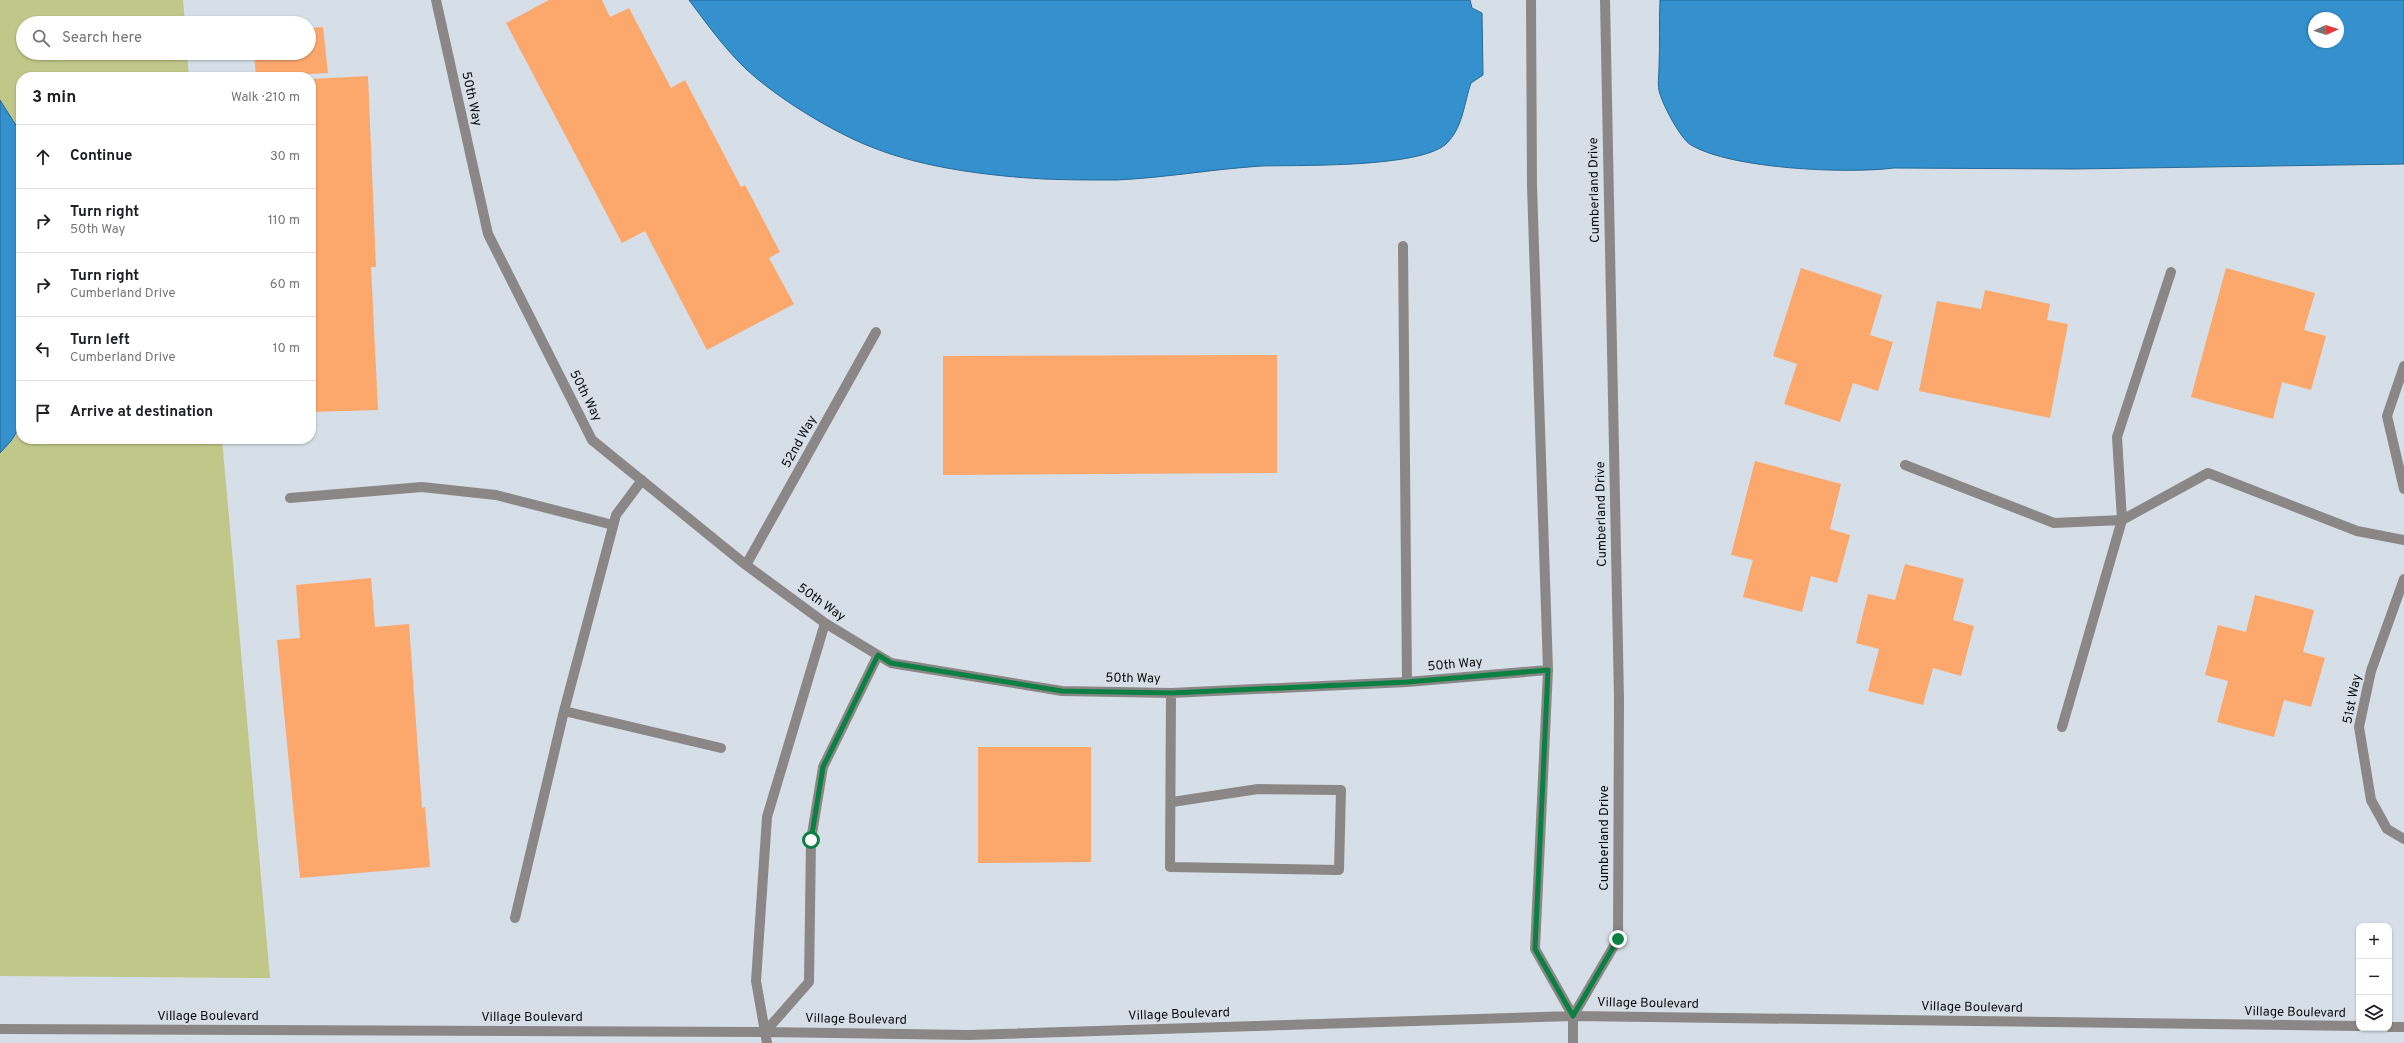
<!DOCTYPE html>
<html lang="en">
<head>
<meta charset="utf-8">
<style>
  :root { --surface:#fff; --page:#f2f2f2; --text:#202124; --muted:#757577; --line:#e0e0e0 }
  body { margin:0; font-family:Overpass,sans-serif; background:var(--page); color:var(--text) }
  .controls { position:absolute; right:12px; bottom:12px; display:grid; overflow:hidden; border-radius:8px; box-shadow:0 1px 3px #0004 }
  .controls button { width:36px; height:36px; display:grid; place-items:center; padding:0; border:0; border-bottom:1px solid var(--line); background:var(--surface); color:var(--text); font:20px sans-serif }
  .compass { position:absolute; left:2308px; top:12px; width:36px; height:36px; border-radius:50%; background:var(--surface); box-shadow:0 1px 3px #0004; rotate:87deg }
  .stop { position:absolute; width:12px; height:12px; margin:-9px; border:3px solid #0b8043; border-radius:50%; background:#fff }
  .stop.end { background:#0b8043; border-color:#fff; box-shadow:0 1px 4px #0008 }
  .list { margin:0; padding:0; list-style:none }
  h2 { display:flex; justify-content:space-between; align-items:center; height:52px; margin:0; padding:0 16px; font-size:17px }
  h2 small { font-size:13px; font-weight:400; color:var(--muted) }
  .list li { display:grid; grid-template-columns:26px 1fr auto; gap:12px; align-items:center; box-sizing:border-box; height:64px; padding:0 16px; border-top:1px solid var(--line) }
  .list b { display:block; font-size:15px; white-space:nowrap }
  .list p { margin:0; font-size:13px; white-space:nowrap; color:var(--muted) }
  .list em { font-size:13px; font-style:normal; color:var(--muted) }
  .icon { flex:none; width:22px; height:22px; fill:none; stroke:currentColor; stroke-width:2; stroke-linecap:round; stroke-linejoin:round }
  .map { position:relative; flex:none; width:2404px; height:1043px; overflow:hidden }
  .search { position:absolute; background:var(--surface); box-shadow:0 1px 3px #0004; left:16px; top:16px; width:300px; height:44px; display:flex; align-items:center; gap:10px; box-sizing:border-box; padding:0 14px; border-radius:22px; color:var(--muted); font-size:15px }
  .panel { position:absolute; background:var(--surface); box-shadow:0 1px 3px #0004; left:16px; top:72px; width:300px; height:372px; border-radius:16px }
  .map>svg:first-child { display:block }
</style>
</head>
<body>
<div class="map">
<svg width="2404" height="1043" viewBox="0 0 2404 1043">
  <rect width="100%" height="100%" fill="#d6dfe8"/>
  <path fill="#c0c788" d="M0,0h183l2,23h-162v30h164l2,24h-168v362h201l48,539 -270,-2z"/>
  <path fill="#3491ce" stroke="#276994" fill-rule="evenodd" d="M689,0h781l2,8 10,5 1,62 -12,8c-7,20 -8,45 -25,61 -27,24 -146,21 -184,22 -49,3 -98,12 -146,14 -24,0 -48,0 -72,-1 -54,-3 -120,-11 -170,-31 -40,-15 -97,-50 -128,-79 -22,-21 -39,-45 -57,-69z
    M1660,0h744v164l-330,5 -180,-1c-47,6 -163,1 -203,-23 -11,-7 -27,-38 -31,-51 -3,-8 -1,-19 -1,-27 1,-22 0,-45 1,-67zM2314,18h24v24h-24z
    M0,100l17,27 4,12v286l-10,16 -11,12z"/>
  <path fill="#fca76c" d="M549,0h53l8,17 19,-9 42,80 14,-8 56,107 4,-2 35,67 -11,6 25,46 -87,46 -62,-119 -23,12 -116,-220z
    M323,27l5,46 -72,4 -2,-24h55v-25z
    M368,76l8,191h-5l7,143 -67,2v-333z
    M1801,268l81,27 -12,40 23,7 -15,49 -25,-8 -13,39 -56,-18 13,-40 -24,-8z
    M2226,268l89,25 -11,37 22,6 -15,54 -29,-8 -9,37 -82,-22z
    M1985,290l65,14 -3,16 21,4 -18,94 -131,-27 18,-90 44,8z
    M1277,355v118l-334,2v-119z
    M1755,461l86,23 -11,45 20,6 -13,48 -26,-7 -9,36 -59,-15 10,-37 -22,-5z
    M1905,564l59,15 -11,41 21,6 -13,50 -28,-8 -10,37 -55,-14 11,-42 -23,-6 12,-49 27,6z
    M371,578l4,49 34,-3 13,184 3,-1 5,60 -130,11 -23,-238 23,-2 -4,-53z
    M2255,595l59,15 -11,42 22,6 -14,49 -27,-7 -10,37 -57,-15 11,-41 -23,-6 13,-50 28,7z
    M978,747h113v115l-113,1z"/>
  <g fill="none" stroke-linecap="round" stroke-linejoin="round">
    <path stroke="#8c8787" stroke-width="10" d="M436,0l52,234 104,206 154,125 79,58 66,40 171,28 109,2 236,-11 141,-12
      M1531,0l1,186 16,484 -13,279 38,67v27
      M1403,246l4,436
      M2404,366l-17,50 17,73
      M1905,465l149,58 68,-3 -5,-83 54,-165
      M642,480l-26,35 -52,196 157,37
      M290,498l132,-11 74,8 117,30
      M746,565l130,-233
      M2404,579l-33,92 -12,56 12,73 16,29 17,10
      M1171,693l-1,174 169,3 2,-80 -83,-1 -86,13
      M2062,727l60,-207 86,-47 149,58 47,9
      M515,918l49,-207
      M1573,1016l45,-77 1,-240 -14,-699
      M2389,1027h15
      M0,1029l765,3 204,3 604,-19 786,10
      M765,1032l44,-50 2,-142 12,-73 55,-112
      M767,1043l-11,-62 11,-164 58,-194"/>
  </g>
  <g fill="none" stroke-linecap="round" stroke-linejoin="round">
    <path stroke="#0b8043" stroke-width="5" d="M811,840l12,-73 55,-112 13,8 171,28 109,2 236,-11 141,-12 -13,279 38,67 45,-77"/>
  </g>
  <g text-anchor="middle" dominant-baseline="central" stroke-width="4" stroke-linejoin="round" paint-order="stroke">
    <g font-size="13" fill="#090c0e" stroke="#d6dfe8">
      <text transform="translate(471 99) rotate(78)">50th Way</text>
      <text transform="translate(1595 190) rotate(-91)">Cumberland Drive</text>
      <text transform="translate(585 396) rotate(63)">50th Way</text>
      <text transform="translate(800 442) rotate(-61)">52nd Way</text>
      <text transform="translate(1602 514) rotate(-91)">Cumberland Drive</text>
      <text transform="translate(821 603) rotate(35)">50th Way</text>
      <text transform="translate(1455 665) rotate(-5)">50th Way</text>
      <text transform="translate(1133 679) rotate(1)">50th Way</text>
      <text transform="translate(2353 699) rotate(-79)">51st Way</text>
      <text transform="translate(1605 838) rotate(-90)">Cumberland Drive</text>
      <text transform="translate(1648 1004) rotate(1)">Village Boulevard</text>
      <text transform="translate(1972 1008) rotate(1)">Village Boulevard</text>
      <text transform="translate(2295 1013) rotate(1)">Village Boulevard</text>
      <text transform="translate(1179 1015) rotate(-2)">Village Boulevard</text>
      <text x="208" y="1017">Village Boulevard</text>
      <text x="532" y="1018">Village Boulevard</text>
      <text transform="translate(856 1020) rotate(1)">Village Boulevard</text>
    </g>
  </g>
</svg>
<div class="controls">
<button>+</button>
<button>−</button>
<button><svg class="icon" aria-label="layers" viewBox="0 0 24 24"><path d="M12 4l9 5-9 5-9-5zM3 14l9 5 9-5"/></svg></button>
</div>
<svg class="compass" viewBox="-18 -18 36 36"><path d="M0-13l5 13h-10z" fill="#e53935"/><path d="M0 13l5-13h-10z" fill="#757577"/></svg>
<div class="stop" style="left:811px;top:840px"></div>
<div class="stop end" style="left:1618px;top:939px"></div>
<div class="search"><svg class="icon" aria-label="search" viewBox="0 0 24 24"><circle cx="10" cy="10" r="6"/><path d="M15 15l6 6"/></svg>Search here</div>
<section class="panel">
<h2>3 min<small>Walk · 210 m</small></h2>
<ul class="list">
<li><svg class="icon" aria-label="ahead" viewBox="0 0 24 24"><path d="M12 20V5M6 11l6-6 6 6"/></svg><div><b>Continue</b></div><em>30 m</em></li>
<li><svg class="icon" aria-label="right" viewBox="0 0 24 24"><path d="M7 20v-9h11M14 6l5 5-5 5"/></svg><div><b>Turn right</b><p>50th Way</p></div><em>110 m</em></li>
<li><svg class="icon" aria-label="right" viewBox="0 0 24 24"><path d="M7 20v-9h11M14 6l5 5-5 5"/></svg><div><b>Turn right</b><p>Cumberland Drive</p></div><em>60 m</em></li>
<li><svg class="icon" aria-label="left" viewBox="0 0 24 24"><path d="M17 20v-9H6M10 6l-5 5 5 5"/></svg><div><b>Turn left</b><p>Cumberland Drive</p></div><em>10 m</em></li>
<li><svg class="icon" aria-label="arrive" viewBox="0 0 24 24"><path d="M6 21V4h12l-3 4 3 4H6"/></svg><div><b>Arrive at destination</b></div></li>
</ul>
</section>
</div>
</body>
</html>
